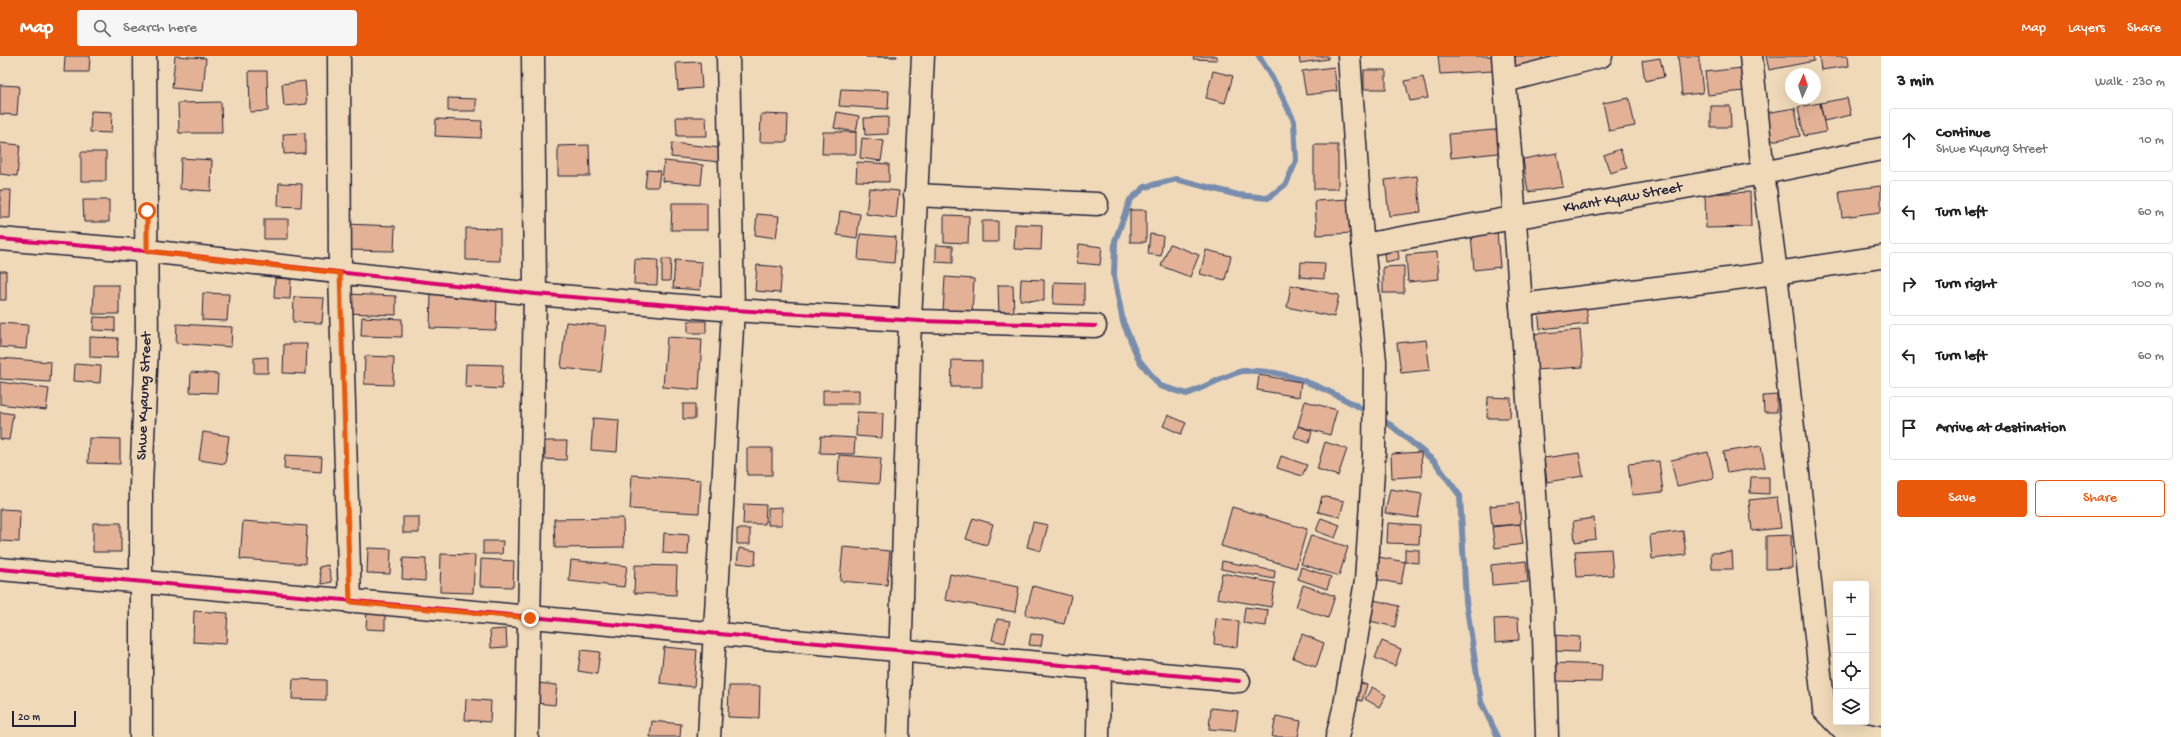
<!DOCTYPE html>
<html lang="en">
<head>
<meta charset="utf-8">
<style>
  :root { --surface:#fff; --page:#f6f6f6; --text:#222; --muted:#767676; --line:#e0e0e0; --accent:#ea580c }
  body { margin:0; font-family:"Gochi Hand",sans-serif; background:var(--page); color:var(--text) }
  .controls { position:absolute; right:12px; bottom:12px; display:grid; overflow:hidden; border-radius:4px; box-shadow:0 4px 16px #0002 }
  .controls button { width:36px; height:36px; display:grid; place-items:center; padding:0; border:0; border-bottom:1px solid var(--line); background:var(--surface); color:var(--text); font:20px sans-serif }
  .compass { position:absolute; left:1785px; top:12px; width:36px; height:36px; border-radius:50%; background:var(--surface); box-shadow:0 4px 16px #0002; rotate:3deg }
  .scale { position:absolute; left:12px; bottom:10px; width:64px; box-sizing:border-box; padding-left:4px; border:2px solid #22223b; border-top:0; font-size:11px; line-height:14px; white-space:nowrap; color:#22223b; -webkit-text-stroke:3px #efd9b8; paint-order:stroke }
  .stop { position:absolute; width:12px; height:12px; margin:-9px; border:3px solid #ea580c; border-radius:50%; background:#fff }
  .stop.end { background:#ea580c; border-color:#fff; box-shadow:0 1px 4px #0008 }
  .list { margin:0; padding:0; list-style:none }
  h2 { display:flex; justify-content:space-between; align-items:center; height:52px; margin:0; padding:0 16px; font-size:17px }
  h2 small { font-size:13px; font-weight:400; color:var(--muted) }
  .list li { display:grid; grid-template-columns:26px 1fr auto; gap:12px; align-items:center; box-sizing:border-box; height:64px; margin:0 8px 8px; padding:0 8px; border:1px solid var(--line); border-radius:4px }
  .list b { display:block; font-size:15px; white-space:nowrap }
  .list p { margin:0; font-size:13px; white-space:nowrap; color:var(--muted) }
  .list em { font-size:13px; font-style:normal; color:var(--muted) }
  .actions { display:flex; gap:8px; padding:12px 16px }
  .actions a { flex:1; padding:9px 0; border:1px solid var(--accent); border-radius:4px; text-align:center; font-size:14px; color:var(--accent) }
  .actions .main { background:var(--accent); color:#fff }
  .icon { flex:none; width:22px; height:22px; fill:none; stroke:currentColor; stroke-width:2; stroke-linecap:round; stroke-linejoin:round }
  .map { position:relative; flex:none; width:1881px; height:681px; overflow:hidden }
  header { display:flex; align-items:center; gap:24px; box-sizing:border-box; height:56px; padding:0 20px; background:var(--accent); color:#fff }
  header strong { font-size:19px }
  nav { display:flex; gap:22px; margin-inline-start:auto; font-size:14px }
  .search { width:280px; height:36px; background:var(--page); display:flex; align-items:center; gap:10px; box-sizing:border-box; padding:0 14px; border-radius:4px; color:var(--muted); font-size:15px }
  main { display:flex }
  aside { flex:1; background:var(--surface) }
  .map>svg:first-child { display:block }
</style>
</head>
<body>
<header>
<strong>Map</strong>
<div class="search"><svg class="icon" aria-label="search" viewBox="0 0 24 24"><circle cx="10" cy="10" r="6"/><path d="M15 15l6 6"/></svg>Search here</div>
<nav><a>Map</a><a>Layers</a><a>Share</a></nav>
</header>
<main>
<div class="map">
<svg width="1881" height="681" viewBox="0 0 1881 681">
  <rect width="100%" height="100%" fill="#efd9b8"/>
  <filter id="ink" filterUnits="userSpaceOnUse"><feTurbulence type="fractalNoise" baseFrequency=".025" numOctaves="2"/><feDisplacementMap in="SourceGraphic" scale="8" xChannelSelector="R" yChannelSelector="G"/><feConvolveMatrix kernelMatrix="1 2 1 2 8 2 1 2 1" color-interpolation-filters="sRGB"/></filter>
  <g filter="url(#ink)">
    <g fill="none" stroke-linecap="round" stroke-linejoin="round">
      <path stroke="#788dad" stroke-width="6" d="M1259,0l20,34 15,31 2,40 -10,23 -18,14 -30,-3 -62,-16 -31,8 -15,13 -15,41 -1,35 9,46 16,38 21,26 27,8c11,-4 49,-23 56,-23 45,-3 89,21 127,42
        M1379,363l13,7 43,36 25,34 6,105 15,101 17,35"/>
    </g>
    <path fill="#e3b195" stroke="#22223b" d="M65,0h25l-1,16h-25z
      M175,0l31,2 -3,33 -31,-3z
      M866,0h31v1h-31z
      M1194,0h23v4l-24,-1z
      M1299,0h29v3l-28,4z
      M1438,0h54l1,15 -53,3z
      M1515,0h27v12l-27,1z
      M1678,0h21l4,37 -21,2z
      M1766,0h47l1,5 -45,9z
      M1819,0h29l1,10 -28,4z
      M1660,2l4,19 -19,4 -3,-20z
      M700,6l2,26 -24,2 -2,-27z
      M1334,11l3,24 -31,4 -4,-24z
      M1742,12l2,23 -36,4 -3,-23z
      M1364,14h22v19h-22z
      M249,15h18l1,40 -18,1z
      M1213,15l20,5 -8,27 -19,-5z
      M1423,21l5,21 -18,3 -5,-20z
      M305,25l2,23 -23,2 -2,-22z
      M0,29l19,1 -2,29 -17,-1z
      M841,33l48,2 -1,18 -49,-3z
      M448,42l28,1v12h-28z
      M1629,42l6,28 -26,5 -6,-28z
      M1847,42l4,17 -27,6 -4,-18z
      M221,46l1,31h-43l-1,-30z
      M1820,47l6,29 -22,4 -6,-29z
      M1711,50h19l1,21h-20z
      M1795,52l5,28 -30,5 -5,-28z
      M91,55l21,1 -1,21 -21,-1z
      M837,56l22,4 -3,16 -22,-4z
      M761,58l27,1 -1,27h-27z
      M676,61h30l1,19h-30z
      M888,61v17l-23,1 -1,-17z
      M436,63l46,2 -1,17 -46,-2z
      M1505,73l2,23 -56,6 -2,-24z
      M823,76h33v22h-34z
      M305,77v20l-21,1 -1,-20z
      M862,82l22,3 -3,20 -21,-3z
      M0,87l20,2 -3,31 -17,-2z
      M672,87l49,5 -1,14 -49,-5z
      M589,89l1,31h-32v-30z
      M1314,89h24v44h-24z
      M1620,93l7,19 -17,5 -6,-18z
      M81,96h25v29h-25z
      M1557,97l6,34 -35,5 -5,-33z
      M181,102l31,2 -1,31 -31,-2z
      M664,105l39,4 -2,20 -39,-4z
      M857,106l32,2v18l-33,-1z
      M647,114l13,1 -2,16h-13z
      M1417,120l4,36 -32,4 -4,-36z
      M279,127l23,1 -1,23 -23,-1z
      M1881,130v26l-39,5 -3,-26z
      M869,132l30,3 -3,27 -30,-4z
      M0,134h11l-1,28h-10z
      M1750,136l1,35 -45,1 -1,-34z
      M1350,143l2,34 -35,2 -2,-34z
      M83,144h26v22h-25z
      M672,147h35v27h-36z
      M1130,154h16v32h-16z
      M840,155l20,3 -3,24 -20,-3z
      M757,158l22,2 -3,22 -21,-3z
      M944,159l25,1 -1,27 -24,-1z
      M264,163h24v20h-24z
      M982,165h16v21h-16z
      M345,168l50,2 -1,25 -50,-1z
      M1015,168l27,1 -1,25 -27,-1z
      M466,172l34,1v32l-34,-1z
      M1497,175l3,36 -26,3 -3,-36z
      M860,178l36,3 -2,26 -36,-3z
      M1150,178l13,2 -2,20 -13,-2z
      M1079,188l23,3 -2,18 -23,-2z
      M1170,188l29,11 -9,22 -29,-11z
      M936,189l17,1v17l-17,-1z
      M1206,194l25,6 -6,24 -25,-6z
      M1398,195l1,8 -14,3 -1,-9z
      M1437,196l2,27 -31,3 -2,-27z
      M635,203l23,1 -1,25 -23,-1z
      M662,203h9l-1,22h-8z
      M675,204l27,2 -2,28 -27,-2z
      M1301,206l24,1 -1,16 -24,-2z
      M757,209l25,2 -2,26 -25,-2z
      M1404,210v27h-21v-26z
      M0,215h6v29h-6z
      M945,221l29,2 -2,35 -29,-2z
      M275,222l16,1 -1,20 -16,-1z
      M1021,223l23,1v21l-24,-1z
      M1054,226l30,1v22l-31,-1z
      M94,229h25v29h-26z
      M998,229h15l1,30 -15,1z
      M1291,229l48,10 -5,22 -47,-10z
      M203,237l26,1 -2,27 -25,-1z
      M345,238l51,2v19l-51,-2z
      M431,238l66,1 -1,35 -66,-2z
      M294,241l30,1 -2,25 -29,-1z
      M1586,249l2,19 -48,5 -2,-19z
      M94,261l21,1v13l-22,-1z
      M362,261l40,2v18l-41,-1z
      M688,265h18v12h-18z
      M566,266l40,4 -5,46 -40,-4z
      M0,267l28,2 -2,24 -26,-2z
      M177,268l55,3 -1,20 -55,-4z
      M1580,274l3,37 -49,3 -2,-36z
      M90,281l28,1 -1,20 -27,-1z
      M667,281l35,2 -3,51 -36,-3z
      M1426,284l4,30 -29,3 -4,-30z
      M284,288h23l-1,30 -23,-1z
      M365,300l29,1 -1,28 -29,-1z
      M268,301v16h-14v-15z
      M0,302l51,4 -1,20 -50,-3z
      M952,304l30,1v26h-31z
      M75,308l26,2 -1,17 -26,-2z
      M466,308l37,1 -1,24 -37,-2z
      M191,316l27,2 -1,19 -27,-1z
      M1259,319l42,7 -2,15 -42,-7z
      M0,326l49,7 -3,21 -46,-6z
      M823,334h36v14h-36z
      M1777,339v17h-13l-1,-16z
      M1488,341l23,1 -1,20h-23z
      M1305,345l32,9 -7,25 -32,-9z
      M683,348h12v15h-12z
      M0,356l13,2 -4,26 -9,-1z
      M857,356l26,1 -1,25 -26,-2z
      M1168,359l18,8 -5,11 -18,-8z
      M593,362l26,2 -2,32 -26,-2z
      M1298,370l14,5 -3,12 -15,-6z
      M203,376l26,4 -4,28 -26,-4z
      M821,380l34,2 -1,16 -34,-1z
      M89,382l31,1v25l-32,-1z
      M545,385h22l-1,19 -21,-1z
      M1325,386l22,7 -9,27 -21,-7z
      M1761,390l4,21 -38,6 -4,-21z
      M747,392h25v27h-25z
      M1421,396l1,24 -30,2 -1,-24z
      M1708,396l6,26 -37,8 -6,-26z
      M1579,397l4,23 -36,6 -3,-24z
      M285,399l37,2 -1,15 -37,-3z
      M839,399l42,3 -2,26 -41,-3z
      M1281,400l26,9 -5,11 -25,-8z
      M1659,405l4,31 -31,3 -4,-31z
      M632,419l69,5 -2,33 -69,-4z
      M1751,421h18v17l-19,-1z
      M1390,433l32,5 -4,24 -33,-5z
      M1322,440l22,5 -4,16 -22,-5z
      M1777,441l4,31 -29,3 -3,-31z
      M1519,447l2,21 -29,2 -2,-20z
      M744,448l22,1 -1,19h-22z
      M782,451v18h-14v-17z
      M1232,451l75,22 -11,39 -75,-22z
      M0,453l20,1 -1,32 -19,-1z
      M403,461h16v16h-16z
      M623,462l1,29 -69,1 -1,-29z
      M973,462l20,6 -6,21 -21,-6z
      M1321,462l19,7 -5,13 -19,-7z
      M1594,462l2,21 -21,3 -2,-21z
      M243,465l64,5 -2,38 -65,-5z
      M1033,466l15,3 -7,26 -14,-4z
      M93,467h28v29h-28z
      M1388,467l32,2 -1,19 -32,-1z
      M1520,468l3,20 -28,4 -3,-21z
      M737,473h13v15h-13z
      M1683,475l3,24 -34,4 -2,-24z
      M664,477l25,2 -1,20 -25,-2z
      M1311,479l37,12 -9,29 -38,-12z
      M1791,479l1,33 -26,1v-33z
      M483,485h20l-1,13h-19z
      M843,491l47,4 -3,34 -47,-4z
      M368,492l23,1 -1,25 -23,-1z
      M739,492l17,3 -1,14 -18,-2z
      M1405,493l14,1v13l-14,-1z
      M1611,493l2,26 -36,2 -2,-26z
      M1732,496l1,17h-21l-1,-16z
      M441,498l34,1 -2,38 -33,-1z
      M1379,501l26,5 -4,22 -27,-5z
      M403,502l23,1 -1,22 -23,-2z
      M481,503l33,2 -1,26 -33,-1z
      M571,504l56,6 -3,21 -55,-6z
      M1222,505l53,10 -1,8 -53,-10z
      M1526,505l2,21 -36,3 -1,-20z
      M328,509l4,17 -10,2 -3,-17z
      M635,509l42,1 -1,29 -42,-2z
      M1301,511l30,10 -4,12 -29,-10z
      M1222,517l53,10 -4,24 -54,-9z
      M950,518l69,13 -4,25 -70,-12z
      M1303,529l32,11 -7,22 -32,-11z
      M1033,530l38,10 -7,28 -39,-9z
      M1374,544l25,6 -4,21 -25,-6z
      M1245,551l23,3 -2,16 -23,-3z
      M194,555l34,2 -2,31 -33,-2z
      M367,555l18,1v18l-19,-1z
      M1216,562l23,3 -2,26 -23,-3z
      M1518,562l1,22 -24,2 -1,-23z
      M997,563l13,2 -5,22 -13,-3z
      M506,573l1,18 -16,1 -1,-18z
      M1031,578l12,1 -2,11 -12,-1z
      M1302,578l22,9 -8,24 -23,-9z
      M1554,579l26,2 -1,15 -26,-1z
      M1382,585l19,8 -6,17 -20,-8z
      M664,591l33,3 -3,37 -34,-4z
      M581,594l19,2 -3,22 -19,-3z
      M1554,607l48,2 -1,17 -48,-1z
      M293,623l33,1v20l-34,-1z
      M1355,625l12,4 -5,16 -13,-4z
      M537,627l20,2 -2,20 -19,-2z
      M729,630h31l-1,32 -31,-1z
      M1372,631l14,8 -7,12 -14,-8z
      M466,643l25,2 -1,21 -25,-2z
      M1211,652l27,3 -3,20 -26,-2z
      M1276,660l25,5 -3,16h-26z
      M652,665l29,3 -1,13h-30z"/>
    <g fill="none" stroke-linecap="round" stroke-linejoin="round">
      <defs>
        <g id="street">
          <path d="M339,0l1,217 10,329"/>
          <path d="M1503,0l18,249"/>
          <path d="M1751,0l12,117 13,100 48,437 19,20 35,7"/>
          <path d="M1505,25l96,-25"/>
          <path d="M915,139l182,9"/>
          <path d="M0,183l147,12 388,43 198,16 188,11 174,5"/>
          <path id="s1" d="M1363,189l400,-72 118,-24"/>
          <path d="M0,513l1239,112"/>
          <path id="s2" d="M141,681v-251l6,-142 -2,-288"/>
          <path d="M527,681l8,-443 -2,-238"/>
          <path d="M709,681l24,-427 -5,-254"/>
          <path d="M898,681l12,-417 13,-264"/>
          <path d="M1098,681l1,-68"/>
          <path d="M1337,681l8,-32 21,-124 8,-126 1,-94 -15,-146 -11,-159"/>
          <path d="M1547,681l-4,-135 -22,-297 255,-32 105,-16"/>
        </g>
      </defs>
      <use href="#street" stroke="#22223b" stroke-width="25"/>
      <use href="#street" stroke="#efd9b8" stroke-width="22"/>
      <defs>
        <path id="cycleway" d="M0,183l147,12 388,43 198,16 188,11 174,5
          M0,513l1239,112"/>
      </defs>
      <use href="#cycleway" stroke="#efd9b8" stroke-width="6"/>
      <use href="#cycleway" stroke="#d6006c" stroke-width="4"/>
    </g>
  </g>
  <g fill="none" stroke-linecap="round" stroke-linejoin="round" filter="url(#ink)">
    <path stroke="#ea580c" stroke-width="5" d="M147,155v40l193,22 10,329 180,16"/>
  </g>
  <g text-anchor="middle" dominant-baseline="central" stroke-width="3.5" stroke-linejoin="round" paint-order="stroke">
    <g font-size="15" fill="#22223b" stroke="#efd9b8">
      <text stroke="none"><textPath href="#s1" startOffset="264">Khant Kyaw Street</textPath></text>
      <text stroke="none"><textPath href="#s2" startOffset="341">Shwe Kyaung Street</textPath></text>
    </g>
  </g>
</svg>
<div class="controls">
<button>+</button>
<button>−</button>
<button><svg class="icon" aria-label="locate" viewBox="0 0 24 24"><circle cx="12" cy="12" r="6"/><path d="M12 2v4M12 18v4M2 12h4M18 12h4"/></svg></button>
<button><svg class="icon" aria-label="layers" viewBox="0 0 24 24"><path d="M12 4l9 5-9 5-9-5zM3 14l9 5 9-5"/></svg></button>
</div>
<svg class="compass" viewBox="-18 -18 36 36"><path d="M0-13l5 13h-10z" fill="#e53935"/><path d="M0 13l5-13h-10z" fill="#767676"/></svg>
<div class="scale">20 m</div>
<div class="stop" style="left:147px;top:155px"></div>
<div class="stop end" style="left:530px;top:562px"></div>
</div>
<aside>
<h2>3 min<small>Walk · 230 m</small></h2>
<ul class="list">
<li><svg class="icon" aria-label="ahead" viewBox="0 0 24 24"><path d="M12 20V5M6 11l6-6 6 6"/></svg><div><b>Continue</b><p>Shwe Kyaung Street</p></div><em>10 m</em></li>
<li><svg class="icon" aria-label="left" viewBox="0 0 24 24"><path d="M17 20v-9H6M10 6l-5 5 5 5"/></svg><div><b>Turn left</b></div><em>60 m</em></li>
<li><svg class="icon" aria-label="right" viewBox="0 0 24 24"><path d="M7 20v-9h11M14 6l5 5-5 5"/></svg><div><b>Turn right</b></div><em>100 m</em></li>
<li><svg class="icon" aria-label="left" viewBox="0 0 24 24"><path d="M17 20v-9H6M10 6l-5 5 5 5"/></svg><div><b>Turn left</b></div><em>60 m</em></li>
<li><svg class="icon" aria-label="arrive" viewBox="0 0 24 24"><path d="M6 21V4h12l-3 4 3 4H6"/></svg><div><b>Arrive at destination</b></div></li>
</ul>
<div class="actions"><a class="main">Save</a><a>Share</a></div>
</aside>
</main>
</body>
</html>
